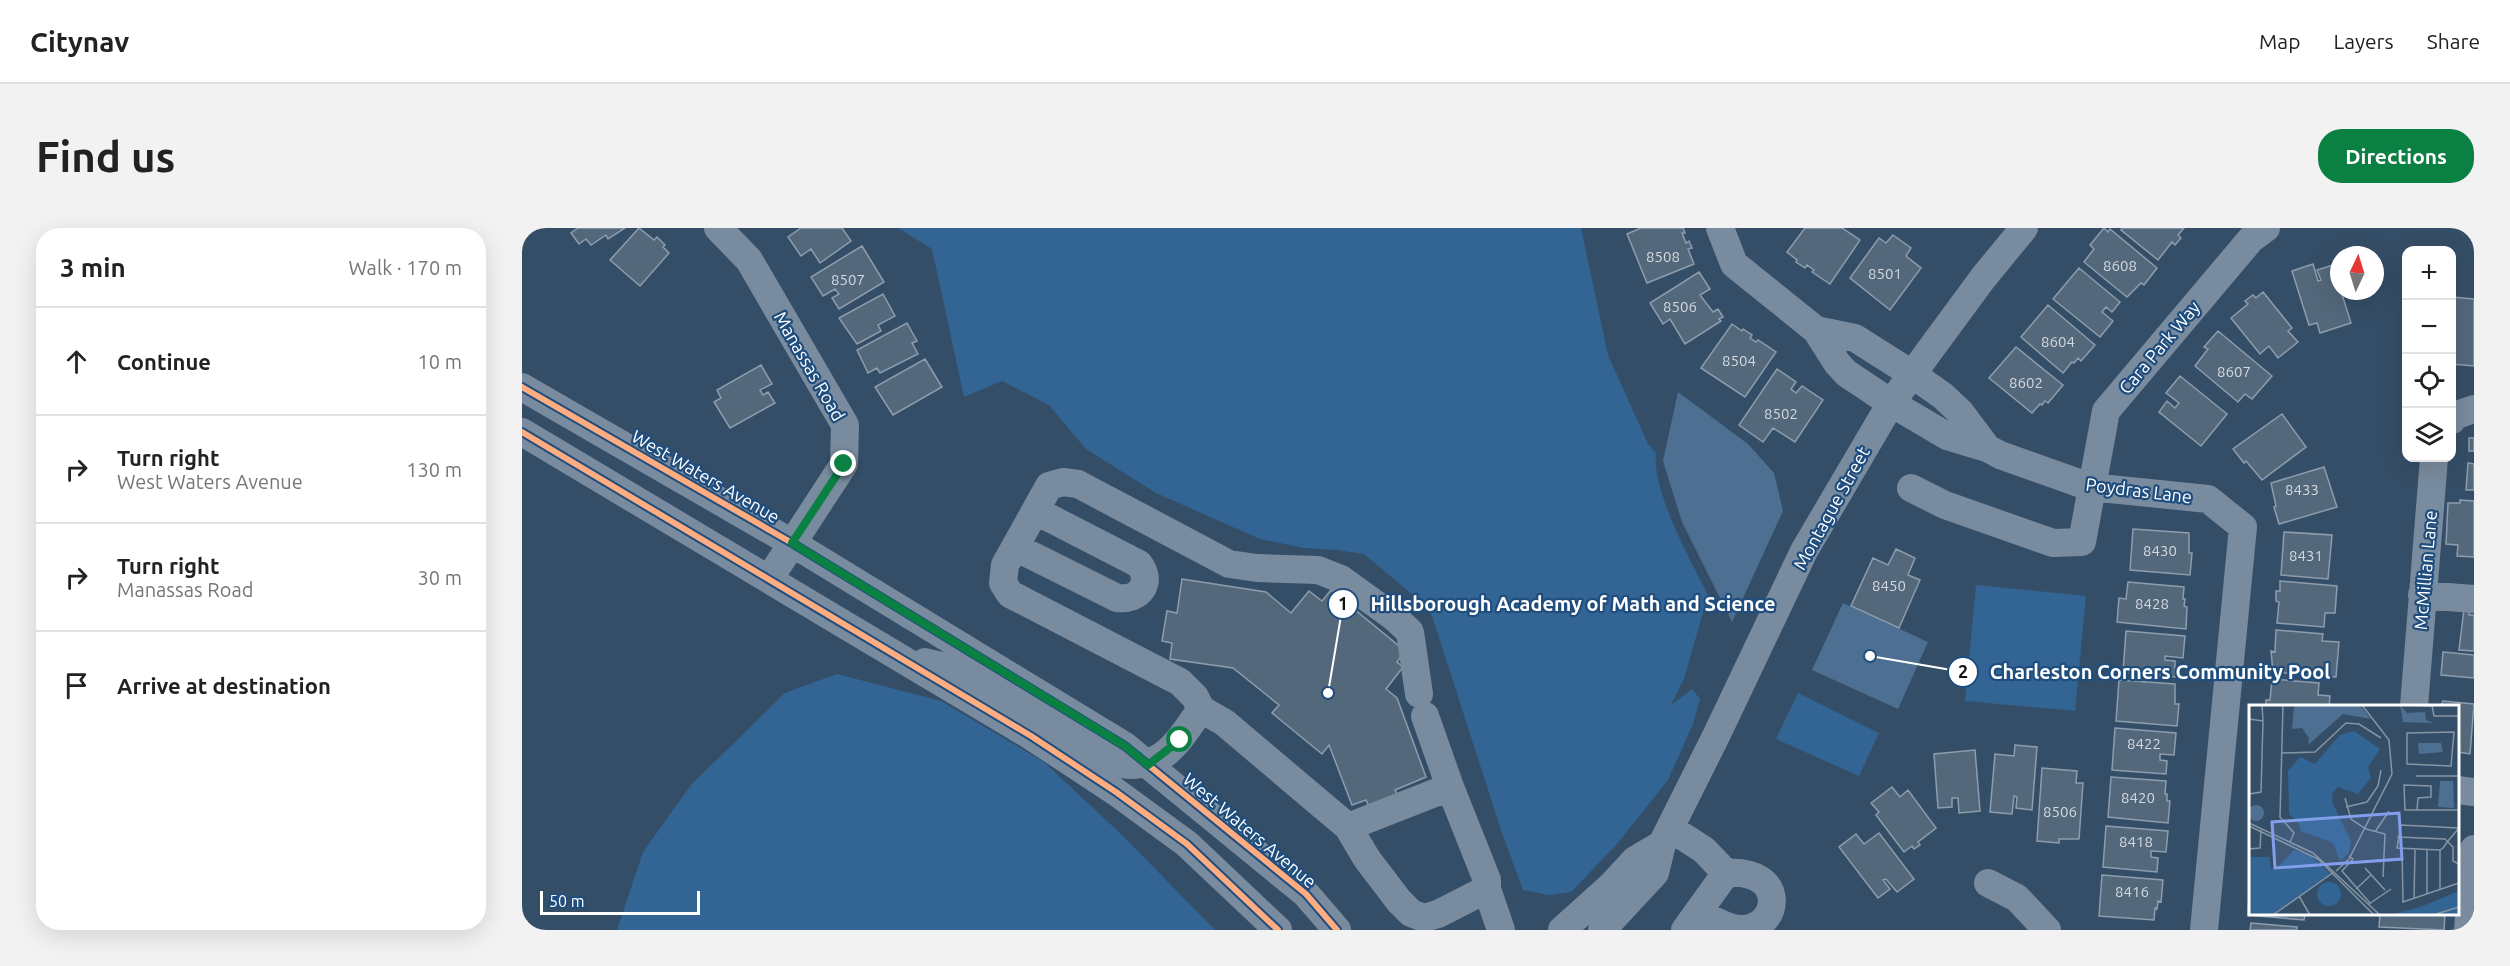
<!DOCTYPE html>
<html lang="en">
<head>
<meta charset="utf-8">
<style>
  :root { --surface:#fff; --page:#f2f2f2; --text:#222; --muted:#767676; --line:#e0e0e0; --accent:#0b8043 }
  body { margin:0; font-family:Ubuntu,sans-serif; background:var(--page); color:var(--text) }
  .controls { position:absolute; right:18px; top:18px; display:grid; overflow:hidden; border-radius:12px; box-shadow:0 6px 24px #0002 }
  .controls button { width:54px; height:54px; display:grid; place-items:center; padding:0; border:0; border-bottom:2px solid var(--line); background:var(--surface); color:var(--text); font:30px sans-serif }
  .compass { position:absolute; left:1808px; top:18px; width:54px; height:54px; border-radius:50%; background:var(--surface); box-shadow:0 6px 24px #0002; rotate:4deg }
  .scale { position:absolute; left:18px; bottom:15px; width:160px; box-sizing:border-box; padding-left:6px; border:3px solid #fff; border-top:0; font-size:16px; line-height:21px; white-space:nowrap; color:#fff; -webkit-text-stroke:4px #1f4d7d; paint-order:stroke }
  .stop { position:absolute; width:18px; height:18px; margin:-14px; border:4px solid #0b8043; border-radius:50%; background:#fff }
  .stop.end { background:#0b8043; border-color:#fff; box-shadow:0 2px 6px #0008 }
  .list { margin:0; padding:0; list-style:none }
  h2 { display:flex; justify-content:space-between; align-items:center; height:78px; margin:0; padding:0 24px; font-size:26px }
  h2 small { font-size:20px; font-weight:400; color:var(--muted) }
  .list li { display:grid; grid-template-columns:39px 1fr auto; gap:18px; align-items:center; box-sizing:border-box; height:108px; padding:0 24px; border-top:2px solid var(--line) }
  .list b { display:block; font-size:22px; white-space:nowrap }
  .list p { margin:0; font-size:20px; white-space:nowrap; color:var(--muted) }
  .list em { font-size:20px; font-style:normal; color:var(--muted) }
  .icon { flex:none; width:33px; height:33px; fill:none; stroke:currentColor; stroke-width:2; stroke-linecap:round; stroke-linejoin:round }
  .map { position:relative; flex:none; width:1952px; height:702px; overflow:hidden; border-radius:24px }
  header { display:flex; align-items:center; gap:36px; box-sizing:border-box; height:84px; padding:0 30px; background:var(--surface); border-bottom:2px solid var(--line) }
  header strong { font-size:28px }
  nav { display:flex; gap:33px; margin-inline-start:auto; font-size:21px }
  .intro { display:flex; align-items:center; justify-content:space-between; box-sizing:border-box; height:144px; padding:0 36px }
  h1 { margin:0; font-size:42px }
  .button { padding:15px 27px; border-radius:24px; background:var(--accent); color:#fff; font-size:21px; font-weight:700 }
  main { display:flex; gap:36px; padding:0 36px }
  aside { flex:1; background:var(--surface); border-radius:24px; box-shadow:0 6px 24px #0002 }
  .map>svg:first-child { display:block }
</style>
</head>
<body>
<header>
<strong>Citynav</strong>
<nav><a>Map</a><a>Layers</a><a>Share</a></nav>
</header>
<div class="intro"><h1>Find us</h1><a class="button">Directions</a></div>
<main>
<aside>
<h2>3 min<small>Walk · 170 m</small></h2>
<ul class="list">
<li><svg class="icon" aria-label="ahead" viewBox="0 0 24 24"><path d="M12 20V5M6 11l6-6 6 6"/></svg><div><b>Continue</b></div><em>10 m</em></li>
<li><svg class="icon" aria-label="right" viewBox="0 0 24 24"><path d="M7 20v-9h11M14 6l5 5-5 5"/></svg><div><b>Turn right</b><p>West Waters Avenue</p></div><em>130 m</em></li>
<li><svg class="icon" aria-label="right" viewBox="0 0 24 24"><path d="M7 20v-9h11M14 6l5 5-5 5"/></svg><div><b>Turn right</b><p>Manassas Road</p></div><em>30 m</em></li>
<li><svg class="icon" aria-label="arrive" viewBox="0 0 24 24"><path d="M6 21V4h12l-3 4 3 4H6"/></svg><div><b>Arrive at destination</b></div></li>
</ul>
</aside>
<div class="map">
<svg width="1952" height="702" viewBox="0 0 1952 702">
  <rect width="100%" height="100%" fill="#354e67"/>
  <path fill="#326494" d="M376,0h683l27,127 40,89 8,9c-4,39 34,106 52,142l-24,84 -13,26 21,-16 8,10 -7,25 -25,56 -51,64 -46,48 -22,3 -26,-5 -21,-57 -70,-217 -13,-16 -55,-46 -27,-4 -33,-2 -44,-9 -104,-46 -70,-44 -37,-44 -47,-24 -38,16 -32,-148z
    M1454,357l110,11 -11,115 -110,-10z
    M315,446l104,27 103,61 79,74 92,94h-598l26,-78 48,-67 94,-92z
    M1276,465l81,40 -20,43 -83,-37z"/>
  <path fill="#4d6f91" d="M1156,164l70,52 26,29 9,38 -51,111 -50,-100 -19,-61z
    M1321,375l85,39 -30,67 -86,-39z"/>
  <path fill="#54687b" stroke="#8d9dad" stroke-width="1.5" d="M56,0h47l-17,11 -2,-4 -15,10 -5,-6 -7,5 -8,-11z
    M117,0l15,12 3,-3 8,8 -2,2 6,6 -29,33 -30,-26z
    M279,0h41l9,13 -31,22 -9,-14 -10,7 -13,-19z
    M1119,0h42l2,5h-3l4,10 3,-2 3,7 -4,1 6,15 -47,19 -20,-49z
    M1283,0h37l18,12 -30,44 -18,-12 2,-2 -7,-5 -2,3 -9,-6 1,-2 -10,-8z
    M1582,0l4,4 2,-3 47,39 -13,17 -3,-2 -14,14 -43,-35 10,-13 -4,-4z
    M1600,0h62l-6,7 3,3 -6,7 -3,-3 -14,18 -37,-30z
    M1371,7l18,13 -5,8 15,12 -31,42 -40,-32 29,-40 7,5z
    M340,18l22,36 -45,27 -7,-11 7,-4 -4,-5 -12,7 -12,-19z
    M1791,36l5,17 3,-1 -4,-10 16,-5 6,26h2l10,32 -31,10 -3,-10 -8,2 -17,-54z
    M1557,40l41,34 -8,10 -6,-5 -4,5 11,9 -13,16 -47,-38z
    M1177,44l11,17 -10,6 13,17 5,-3 5,8 -4,2 2,2 -36,23 -15,-25 -7,5 -13,-21z
    M1741,64l29,36 -4,3 10,11 -20,16 -9,-12 -9,8 -29,-36 17,-14 -3,-3 8,-6 3,3z
    M361,66l12,22 -17,9 3,6 -24,13 -18,-26z
    M1930,69l22,2v67l-22,-2z
    M1526,77l47,40 -14,16 -3,-3 -4,5 -2,-1 -9,11 -42,-36z
    M385,95l10,18 -5,2 6,11 -38,19 -3,-5 -9,5 -11,-23z
    M1210,96l10,7 1,-2 9,6 -2,3 6,4 2,-2 18,12 -31,45 -44,-29z
    M1696,103l54,45 -20,23 -7,-5 -7,8 -43,-36 13,-17 -4,-2z
    M1494,119l47,38 -15,18 -3,-2 -3,4 -2,-1 -8,9 -43,-35z
    M403,131l17,28 -49,28 -18,-28z
    M239,137l11,19 -12,6 3,5 5,-3 7,11 -45,25 -16,-26 7,-4 -4,-8z
    M1255,141l19,13 -5,7 5,4 6,-7 21,14 -28,42 -22,-14 -10,14 -24,-17z
    M1658,148l47,38 -26,32 -42,-34 8,-11 8,7 4,-5 -13,-10z
    M1760,186l24,33 -44,33 -16,-19 -2,2 -11,-14z
    M1947,210h5v13h-5z
    M1946,235l6,1v26h-8z
    M1802,239l13,40 -58,17 -5,-17 2,-1 -5,-23z
    M1938,272l14,1v56l-17,-1 1,-11 -12,-1 2,-41h12z
    M1611,301l56,4v20h3l-2,22 -60,-5z
    M1762,304l48,3 -4,44 -47,-4z
    M1374,321l19,9 -7,17 12,5 -21,48 -48,-22 22,-48 15,7z
    M660,351l84,13 25,21 18,-22 13,10 9,-11 74,61 -8,11 6,5 -17,22 11,9 29,79 -31,13 4,8 -29,11 -4,-9 -14,5 -23,-60 -7,9 -50,-41 7,-8 -46,-37 -63,-9 2,-16 -10,-2 5,-30 10,2z
    M1758,353l57,5 -2,27h-10l-1,14 -47,-4 2,-21 -3,-1v-10h4z
    M1606,354l56,5 -1,12h2l-1,7 3,1 -1,22 -69,-7 2,-24 7,1z
    M1942,381l6,1 -1,5h5v36l-15,-1z
    M1754,402l47,4 -1,7 17,1 -3,35 -63,-5 -2,-21 4,1z
    M1604,403l59,5 -2,22 -18,-2v4l10,1v16l-52,-5z
    M1921,424l31,3v23l-33,-3z
    M1750,451l47,4 -1,12 12,1 -1,10h-63v-6h4z
    M1597,452l56,4v20h4l-2,22 -61,-5z
    M1921,473l31,3 -4,50 -12,-2v-46h-17z
    M1593,500l61,5 -2,22 -14,-1v6l7,1 -1,13 -54,-4z
    M1493,517l22,2 -5,63 -16,-2 1,-11 -3,-1 -2,18 -22,-2 5,-58 19,2z
    M1453,522l5,61 -21,2 -1,-15h-6v9l-14,1 -4,-54z
    M1520,540l35,3 -1,12h7l-4,56h-20v4l-22,-2z
    M1589,549l55,4 -1,13h2v7h3l-2,22 -60,-6z
    M1370,559l8,10 8,-7 28,38 -18,14 2,3 -6,4 -2,-3 -8,6 -28,-37 3,-3 -8,-9z
    M1584,598l62,5 -2,21 -15,-1v6l7,1 -1,14 -54,-5z
    M1357,605l35,46 -17,13 -11,-13 -3,1 7,9 -12,9 -39,-51 17,-13 8,10z
    M1580,647l61,5 -2,22 -3,-1 -1,8 -2,-1 -1,12 -55,-4z
    M1727,664l1,22h55l-1,6 -56,-5z
    M1858,686h65l-1,16 -65,-3z
    M1729,695l46,4v3h-47z"/>
  <g fill="none" stroke-linecap="round" stroke-linejoin="round">
    <path stroke="#798b9e" stroke-width="28" d="M196,0l31,32 96,165 -1,39 -75,115
      M1198,0l14,36 82,66 21,33 9,10 45,30 56,33 40,12 13,7 90,32 118,12 35,28 -39,403
      M1294,102l39,8 57,36 31,22 17,16 27,36
      M0,159l270,156 333,203 181,148 31,36
      M1930,192l2,-4 20,-7
      M0,204l509,304 85,56 71,52 91,86
      M1389,260l34,17 108,38 29,-1 24,-131 145,-172 15,-11
      M493,319l102,51c23,3 36,-16 22,-34l-103,-53
      M1900,367l52,4
      M403,434l38,9 149,91c47,13 65,-18 89,-53
      M897,466l-9,-62 -15,-14 -54,-39 -23,-9 -61,-2 -28,-4 -151,-80 -15,-2 -14,4 -44,79 -2,18 7,11 170,88 15,15 6,12 24,14 123,104 19,32 32,42 12,12 13,5 14,-4 49,-25
      M1892,478l20,-248
      M903,488l25,71 37,93v9l14,41
      M1936,562l16,2
      M826,599l102,-40
      M1148,600l34,22 22,23
      M1466,655l29,15 30,32
      M1176,684c13,6 28,17 43,17 39,1 48,-61 -15,-56
      M1040,702l49,-44 24,-26 27,-16
      M1080,702l53,-57 7,-29 55,-110 87,-183 87,-148 92,-125 41,-50
      M1163,702l41,-57
      M1946,702l6,-81"/>
    <defs>
      <path id="cycleway" d="M0,159l270,156 333,203 181,148 31,36
        M0,204l509,304 85,56 71,52 91,86"/>
    </defs>
    <use href="#cycleway" stroke="#1f4d7d" stroke-width="10"/>
    <use href="#cycleway" stroke="#ffac80" stroke-width="6"/>
  </g>
  <g fill="none" stroke-linecap="round" stroke-linejoin="round">
    <path stroke="#0b8043" stroke-width="8" d="M322,236l-52,79 333,203 23,19 32,-25"/>
  </g>
  <g text-anchor="middle" dominant-baseline="central" stroke-width="4.5" stroke-linejoin="round" paint-order="stroke">
    <g font-size="15" fill="#d4d9de">
      <text x="1141" y="28">8508</text>
      <text x="1598" y="37">8608</text>
      <text x="1363" y="45">8501</text>
      <text x="326" y="51">8507</text>
      <text x="1158" y="78">8506</text>
      <text x="1536" y="113">8604</text>
      <text x="1217" y="132">8504</text>
      <text x="1712" y="143">8607</text>
      <text x="1504" y="154">8602</text>
      <text x="1259" y="185">8502</text>
      <text x="1780" y="261">8433</text>
      <text x="1638" y="322">8430</text>
      <text x="1784" y="327">8431</text>
      <text x="1367" y="357">8450</text>
      <text x="1630" y="375">8428</text>
      <text x="1622" y="515">8422</text>
      <text x="1616" y="569">8420</text>
      <text x="1538" y="583">8506</text>
      <text x="1614" y="613">8418</text>
      <text x="1610" y="663">8416</text>
    </g>
    <g font-size="18" fill="#fff" stroke="#1f4d7d">
      <text transform="translate(1637 119) rotate(-50)">Cara Park Way</text>
      <text transform="translate(288 138) rotate(60)">Manassas Road</text>
      <text transform="translate(184 248) rotate(30)">West Waters Avenue</text>
      <text transform="translate(1617 262) rotate(7)">Poydras Lane</text>
      <text transform="translate(1309 280) rotate(-61)">Montague Street</text>
      <text transform="translate(1903 342) rotate(-85)">McMillian Lane</text>
      <text transform="translate(728 602) rotate(40)">West Waters Avenue</text>
    </g>
  </g>
  <g transform="translate(1727 477)">
    <rect width="210" height="210" fill="#354e67"/>
    <path d="M105,26l26,18 -12,18 3,11 -13,16 -20,-7 -5,5 -1,10 19,39 -2,12 -9,8 -7,-18 -32,-12 -3,-9 -9,-8 -1,-43 12,-14 15,7 25,-29zM45,145l14,4 23,20 -59,41h-23v-58h21l1,12h5zM68 189a12 12 0 1 1 24 0a12 12 0 1 1-24 0ZM210,186v24h-69l30,-8z" fill="#326494"/>
    <path d="M45,0h66l11,14 -28,-5 -35,31 1,-7 -7,-10 -10,1zM151,0l7,8 18,-1 1,8 8,3 -31,-1zM169,38h23l2,9 -24,2zM191,76h13l1,27 -16,-1zM-1 108a8 8 0 1 1 16 0a8 8 0 1 1-16 0Z" fill="#4d6f91"/>
    <path fill="none" stroke="#8695a4" stroke-width="1.5" d="M34,0l-3,112 14,16 -4,9M159,0l24,1M183,0l2,11h25M0,14l14,2 -1,-16M205,27l-3,34 -44,-2v-31zM33,48l33,-1 31,-29 13,1 22,14M167,71h43M0,89l12,-2 2,-71M96,93l6,21 15,10 19,5 -2,43M97,102l21,-5 11,-16 3,-16M168,105l1,-12 13,-1v-11l-27,-1 1,25h54M0,118l64,30 67,62M0,121l69,33 56,56M210,123l-58,-3 -4,23 43,2 3,-2 5,-7 11,-13M126,127l14,-21M148,132l48,2 8,8v14l6,3M0,144l11,-1 1,-18M153,145l1,52 56,-19M191,145v39M100,151l4,3 -11,12 28,32M116,163l20,22M87,166l13,-12 43,-85 -3,-34 -27,-35M107,184l15,-14M178,188v-43M50,191l11,19M165,194l1,-49M120,199l22,-15M24,210l61,-43M184,210l26,-8"/>
    <path fill="#839eea" fill-opacity="0.15" stroke="#839eea" stroke-width="3" d="M150,108l3,46 -127,9 -3,-46z"/>
    <rect width="210" height="210" fill="none" stroke="#fff" stroke-width="3"/>
  </g>
  <path fill="none" stroke="#fff" stroke-width="2" d="M806 465L821 376M1348 428L1441 444"/>
  <g fill="#fff" stroke="#1f4d7d" stroke-width="2">
    <circle cx="806" cy="465" r="6"/>
    <circle cx="1348" cy="428" r="6"/>
    <circle cx="821" cy="376" r="15"/>
    <circle cx="1441" cy="444" r="15"/>
  </g>
  <g font-size="18" text-anchor="middle" font-weight="bold" fill="#111">
    <text x="821" y="382">1</text>
    <text x="1441" y="450">2</text>
  </g>
  <g font-size="20" text-anchor="middle" font-weight="bold" fill="#fff" stroke="#1f4d7d" stroke-width="4.5" stroke-linejoin="round" paint-order="stroke">
    <text x="1051" y="383">Hillsborough Academy of Math and Science</text>
    <text x="1638" y="451">Charleston Corners Community Pool</text>
  </g>
</svg>
<div class="controls">
<button>+</button>
<button>−</button>
<button><svg class="icon" aria-label="locate" viewBox="0 0 24 24"><circle cx="12" cy="12" r="6"/><path d="M12 2v4M12 18v4M2 12h4M18 12h4"/></svg></button>
<button><svg class="icon" aria-label="layers" viewBox="0 0 24 24"><path d="M12 4l9 5-9 5-9-5zM3 14l9 5 9-5"/></svg></button>
</div>
<svg class="compass" viewBox="-18 -18 36 36"><path d="M0-13l5 13h-10z" fill="#e53935"/><path d="M0 13l5-13h-10z" fill="#767676"/></svg>
<div class="scale">50 m</div>
<div class="stop" style="left:658px;top:512px"></div>
<div class="stop end" style="left:322px;top:236px"></div>
</div>
</main>
</body>
</html>
